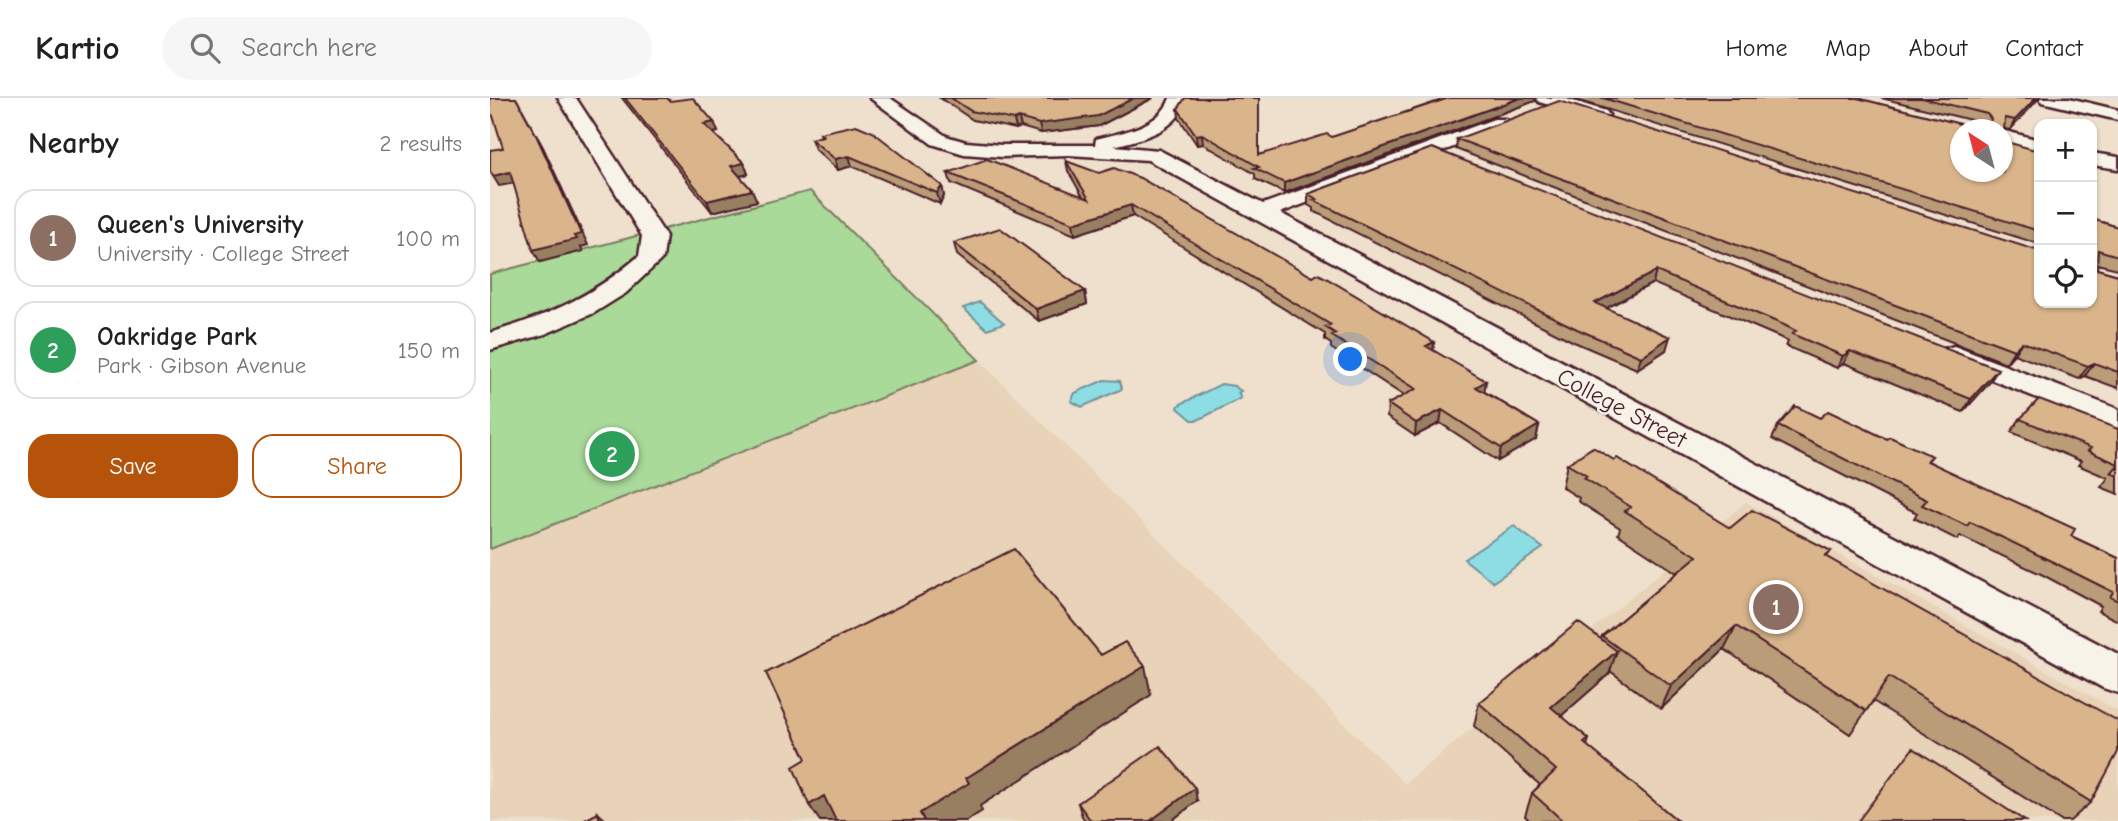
<!DOCTYPE html>
<html lang="en">
<head>
<meta charset="utf-8">
<style>
  :root { --surface:#fff; --page:#f6f6f6; --text:#202124; --muted:#757577; --line:#e0e0e0; --accent:#b45309 }
  body { margin:0; font-family:"Comic Neue",sans-serif; background:var(--page); color:var(--text) }
  .controls { position:absolute; right:21px; top:21px; display:grid; overflow:hidden; border-radius:14px; box-shadow:0 2px 5px #0004 }
  .controls button { width:63px; height:63px; display:grid; place-items:center; padding:0; border:0; border-bottom:2px solid var(--line); background:var(--surface); color:var(--text); font:35px sans-serif }
  .compass { position:absolute; left:1460px; top:21px; width:63px; height:63px; border-radius:50%; background:var(--surface); box-shadow:0 2px 5px #0004; rotate:324deg }
  .you { position:absolute; left:861px; top:262px; width:24px; height:24px; margin:-18px; border:5px solid #fff; border-radius:50%; background:#1a73e8; box-shadow:0 0 0 10px #1a73e833 }
  .badge { display:grid; place-items:center; width:46px; height:46px; border-radius:50%; background:var(--accent); color:#fff; font-size:23px; font-weight:700 }
  .pin { position:absolute; translate:-50% -50%; border:4px solid #fff; box-shadow:0 2px 7px #0006 }
  .list { margin:0; padding:0; list-style:none }
  h2 { display:flex; justify-content:space-between; align-items:center; height:91px; margin:0; padding:0 28px; font-size:30px }
  h2 small { font-size:23px; font-weight:400; color:var(--muted) }
  .list li { display:grid; grid-template-columns:46px 1fr auto; gap:21px; align-items:center; box-sizing:border-box; height:98px; margin:0 14px 14px; padding:0 14px; border:2px solid var(--line); border-radius:21px }
  .list b { display:block; font-size:26px; white-space:nowrap }
  .list p { margin:0; font-size:23px; white-space:nowrap; color:var(--muted) }
  .list em { font-size:23px; font-style:normal; color:var(--muted) }
  .actions { display:flex; gap:14px; padding:21px 28px }
  .actions a { flex:1; padding:16px 0; border:2px solid var(--accent); border-radius:21px; text-align:center; font-size:24px; color:var(--accent) }
  .actions .main { background:var(--accent); color:#fff }
  .icon { flex:none; width:38px; height:38px; fill:none; stroke:currentColor; stroke-width:2; stroke-linecap:round; stroke-linejoin:round }
  .map { position:relative; flex:none; width:1628px; height:723px; overflow:hidden }
  header { display:flex; align-items:center; gap:42px; box-sizing:border-box; height:98px; padding:0 35px; background:var(--surface); border-bottom:2px solid var(--line) }
  header strong { font-size:33px }
  nav { display:flex; gap:38px; margin-inline-start:auto; font-size:24px }
  .search { width:490px; height:63px; background:var(--page); display:flex; align-items:center; gap:18px; box-sizing:border-box; padding:0 24px; border-radius:38px; color:var(--muted); font-size:26px }
  main { display:flex }
  aside { flex:1; background:var(--surface) }
  .map>svg:first-child { display:block }
</style>
</head>
<body>
<header>
<strong>Kartio</strong>
<div class="search"><svg class="icon" aria-label="search" viewBox="0 0 24 24"><circle cx="10" cy="10" r="6"/><path d="M15 15l6 6"/></svg>Search here</div>
<nav><a>Home</a><a>Map</a><a>About</a><a>Contact</a></nav>
</header>
<main>
<aside>
<h2>Nearby<small>2 results</small></h2>
<ul class="list">
<li><span class="badge" style="background:#8d6e63">1</span><div><b>Queen's University</b><p>University · College Street</p></div><em>100 m</em></li>
<li><span class="badge" style="background:#2e9e5b">2</span><div><b>Oakridge Park</b><p>Park · Gibson Avenue</p></div><em>150 m</em></li>
</ul>
<div class="actions"><a class="main">Save</a><a>Share</a></div>
</aside>
<div class="map">
<svg width="1628" height="723" viewBox="0 0 1628 723">
  <rect width="100%" height="100%" fill="#eee0cc"/>
  <filter id="ink" filterUnits="userSpaceOnUse"><feTurbulence type="fractalNoise" baseFrequency=".0143" numOctaves="2"/><feDisplacementMap in="SourceGraphic" scale="14" xChannelSelector="R" yChannelSelector="G"/><feConvolveMatrix kernelMatrix="1 2 1 2 8 2 1 2 1" color-interpolation-filters="sRGB"/></filter>
  <g filter="url(#ink)">
    <path fill="#e8d3b9" d="M489,262l426,424 341,-282 372,209v110h-1628v-272z"/>
    <path fill="#a9da9a" stroke="#7a7c62" stroke-width="2" d="M320,93l169,169 -489,189v-275z"/>
    <path fill="#8ddee4" stroke="#72929a" stroke-width="2" d="M490,204l24,21 -17,6 -24,-21z
      M614,282l16,1 2,8 -40,18 -11,-6 4,-8z
      M731,286l13,2 7,5 -3,2 3,5 -43,22h-6l-14,-12 1,-3z
      M1024,428l29,22 -50,34 -29,-23z"/>
    <g fill="none" stroke-linecap="round" stroke-linejoin="round">
      <defs>
        <path id="street" d="M68,0h18l90,138 -3,22 -37,35 -32,20 -49,21 -55,16v-17c60,-18 101,-36 149,-77l3,-20z
          M380,0h20l56,38 20,6 36,3h93l1,-6c27,-7 64,-12 74,-41h18c-11,33 -43,40 -74,48l45,4 104,54 231,-85h12l3,4 -3,4 -226,86 838,441v39l-15,-5 -955,-528 -79,-5 -67,2 -38,-3 -32,-10z
          M1046,0h27l43,13 3,4 -9,5 -61,-18z
          M1549,0h30l49,12v10l-76,-18z
          M1512,32l37,10v12l-37,-10z
          M1602,55l26,4v12l-26,-4z
          M1464,248l164,63v21l-174,-69 -4,-6 4,-6z"/>
      </defs>
      <use href="#street" stroke="#4a1f2b" stroke-width="5"/>
      <use href="#street" fill="#f7f3e8" fill-rule="evenodd"/>
    </g>
    <path fill="#bb9c78" stroke="#4a1f2b" stroke-width="2" d="M132,0h45l3,3 44,21 4,10 -5,1 31,30 4,11 -9,2 18,25 -45,11z
      M450,0h213l-54,28 -58,7 -20,-6 -5,2 -43,-9z
      M956,0h90l-1,3 -251,92 -29,-14v-5l-52,-30 -6,1 -18,-27 -1,-9 81,46 73,-18 116,-39z
      M1086,0h281l107,27 19,-2 -102,-25h158l-29,32 -6,-1 -1,6v-5h-42l76,74h2v40l-462,-144z
      M330,35l122,53 2,10 -4,8 -88,-38 -14,4 -23,-21 -4,-10 10,-2z
      M967,41l582,164 53,-84 26,8v42l-21,-5v5l21,6v113l-33,-12 -6,3 -65,-25 -8,9 -550,-214z
      M942,50l558,234 -27,30 -119,-49 -7,5 -51,-22 2,-4 -9,-5 -126,-54 -47,25 60,42 -29,19 -63,-27 -261,-131v-3l-5,-3v-11z
      M576,63l247,116 121,65 -1,8 52,42 54,33 -3,14 -38,22 -58,-38 -25,13 -28,-19 1,-13 16,-8 -73,-48v-4l-6,-4v-6l-192,-118 -58,19 -124,-52 -3,-10 135,24 -15,-26z
      M464,145l131,48 2,13 -48,17 -82,-66z
      M1330,320l67,21 45,17 -4,5 143,75 47,22v63l-20,-10 3,-5 -58,-31 -83,-39 -2,4 -44,-22 3,-5 -145,-74 6,-13z
      M1530,321l98,10v65l-17,-7 7,-9 -30,-13 3,-4 -70,-29z
      M1077,366l163,64 101,23 -4,6 264,245 -21,19h-9l-188,-120 -23,33 -126,-85 -63,60 -51,-38 -1,3 -48,42 28,23 -2,7 91,75h-148l-5,-5 7,-23 8,-8 -66,-59 5,-23 122,-64 1,-3 75,-63 -59,-39 2,-6 -42,-27 1,-3 -17,-11z
      M707,703l-26,20h-85l-4,-5 -4,-13z"/>
    <path fill="#997f62" stroke="#4a1f2b" stroke-width="2" d="M26,0l27,49 45,98 -7,2 2,4 -43,11 -7,-12z
      M644,0h19l-54,28 -58,7 -2,-9z
      M1030,0h16l-1,3 -251,92v-10z
      M1546,0h3l-29,32 5,-10z
      M529,20l2,9 -5,2 -2,-9z
      M224,24l4,10 -10,2 -4,-10z
      M712,36l1,10 -6,1 -1,-10z
      M359,58l3,10 -14,4 -3,-11z
      M254,65l4,11 -13,3 -4,-11z
      M20,74l6,11 -17,3 -6,-10z
      M452,88l2,10 -4,8 -3,-11z
      M262,92l5,11 -45,11 -5,-11z
      M641,107l2,11 -58,19 -2,-12z
      M1166,173l-3,12 -61,33 3,-13z
      M595,193l2,13 -48,17 -3,-12z
      M1180,239l-4,13 -29,19 4,-12z
      M944,244l-1,13 -7,-9z
      M1532,244l-8,12 -8,9 8,-13z
      M1360,253l-6,12 -7,5 6,-12z
      M1604,265l-9,13 -6,3 9,-13z
      M1508,271l-8,13 -27,30 8,-13z
      M996,283l-2,13 -8,-7z
      M952,312l-2,13 -25,13 1,-13z
      M1049,327l-3,14 -38,22 3,-13z
      M1246,528l-12,23 -63,60 10,-23z
      M1127,553l-8,23 -65,57 7,-24z
      M655,568l6,29 -171,111 2,5 -16,10h-42l-4,-8 46,-35z
      M705,690l2,13 -26,20h-21z
      M334,698l17,25h-21l-11,-16z
      M108,715l9,8h-7z"/>
    <path fill="#dab58c" stroke="#4a1f2b" stroke-width="2" d="M0,0h26l21,39 44,97 -7,2 3,3 -44,11 -23,-78 -17,4 -3,-5v-21l13,-2 -10,-32 -3,-3z
      M135,0h42l3,3 23,-3 21,24 -10,2 40,39 -13,3 21,24 -45,11z
      M461,0h183l-36,18 -59,8 -20,-6 -5,2 -43,-9z
      M695,0h74v57l68,-21 5,3 117,-39h71l-236,85 -30,-15 5,-1 -57,-33 -6,1 -18,-26z
      M1113,0h254l107,27 25,-2 2,-4 -4,-5 -65,-16h114l-21,22 -10,-2 -1,13 -1,2v-3h-42v42h42v-31l36,10v44l-2,9h2v27z
      M1069,3l480,150v52h53v-84l26,8v29l-20,-6 -1,19 21,6v97l-24,-9 -6,3 -66,-24 -8,8 -557,-211z
      M366,27l17,7 69,54 -5,7 -88,-37 -14,3 -24,-20 12,-3 -3,-3z
      M942,50l566,221 -27,30 -121,-48 -7,5 -51,-22 4,-3 -12,-6 -128,-54 -61,32 75,34 -29,20 -64,-28 -264,-129 4,-1 -9,-5z
      M497,61l102,40 -23,-38 33,12 15,-5 26,10 173,99 5,-3 8,4 108,64 -8,4 60,35 -10,6 63,38 -38,23 -59,-38 -26,13 -28,-19 28,-15 -84,-53 4,-2 -11,-7 6,-2 -200,-120 -58,18 -125,-50z
      M510,130l85,63 -49,18 -82,-66z
      M1549,301l79,30v35l-30,-13 3,-3 -71,-29z
      M1305,308l25,12 8,-7 59,28 3,-2 42,19 -5,5 148,68 -4,7 47,22v43l-8,-4 3,-5 -60,-30 -83,-40 -3,4 -45,-21 5,-5 -149,-74z
      M1103,349l21,13 3,-2 113,70 22,-18 79,41 -6,5 293,165v31l-27,50 -202,-125 -23,34 -130,-85 -65,60 -69,-50 95,-80 -72,-45 6,-4 -47,-29 3,-2 -20,-12z
      M1628,367v11l-7,-3z
      M524,451l87,106 24,-13 20,24 -179,112 3,5 -49,30 4,8h-88l-12,-25 -15,9 -16,-38 13,-8 -40,-86z
      M1088,524l39,29 -66,56 38,32 -5,4 94,78h-115l-31,-28 24,-23 -77,-67z
      M670,648l35,42 -45,33h-59l-13,-18z
      M1423,650l112,73h-167z
      M108,715l2,8h-17z"/>
  </g>
  <g text-anchor="middle" dominant-baseline="central" stroke-width="5" stroke-linejoin="round" paint-order="stroke">
    <g font-size="24" fill="#4a1f2b" stroke="#f7f3e8">
      <text transform="translate(1132 310) rotate(28)">College Street</text>
    </g>
  </g>
</svg>
<div class="controls">
<button>+</button>
<button>−</button>
<button><svg class="icon" aria-label="locate" viewBox="0 0 24 24"><circle cx="12" cy="12" r="6"/><path d="M12 2v4M12 18v4M2 12h4M18 12h4"/></svg></button>
</div>
<svg class="compass" viewBox="-18 -18 36 36"><path d="M0-13l5 13h-10z" fill="#e53935"/><path d="M0 13l5-13h-10z" fill="#757577"/></svg>
<div class="you"></div>
<div class="pin badge" style="left:1286px;top:509px;background:#8d6e63">1</div>
<div class="pin badge" style="left:122px;top:356px;background:#2e9e5b">2</div>
</div>
</main>
</body>
</html>
